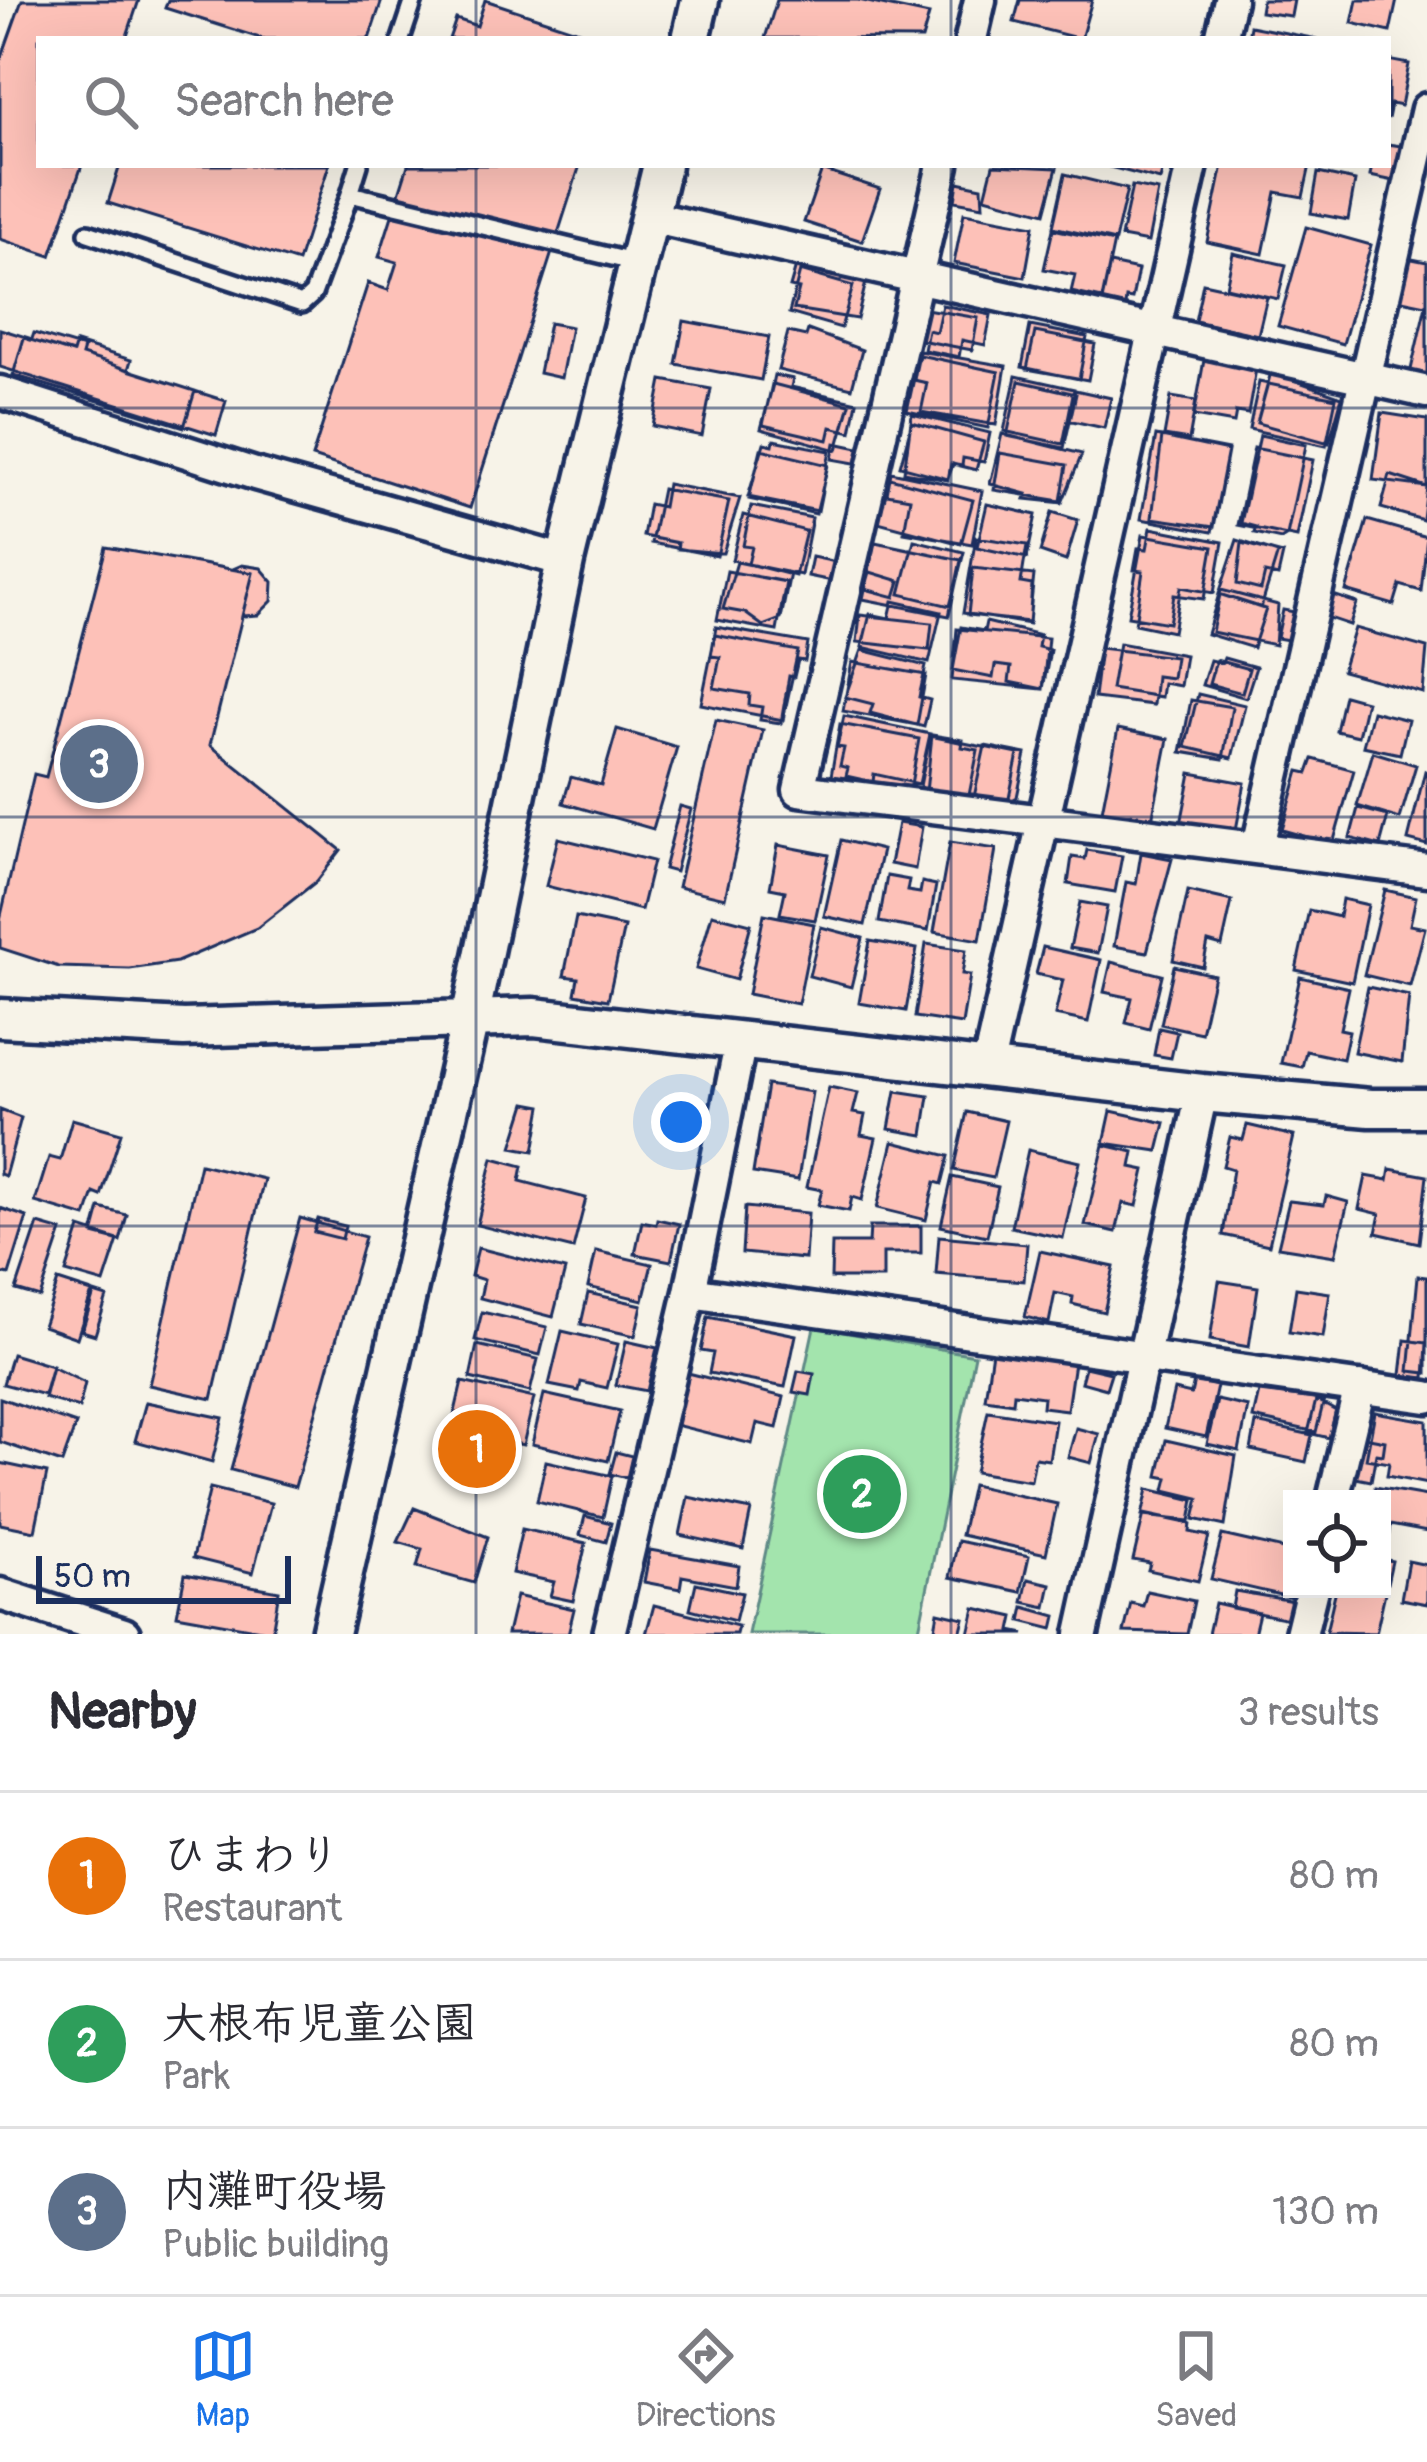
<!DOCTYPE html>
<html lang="en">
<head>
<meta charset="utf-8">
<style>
  :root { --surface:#fff; --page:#f2f2f3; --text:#2b2b33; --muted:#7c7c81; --line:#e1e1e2; --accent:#1a73e8 }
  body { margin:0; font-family:Pangolin,"Klee One",sans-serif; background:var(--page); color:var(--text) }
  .controls { position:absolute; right:36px; bottom:36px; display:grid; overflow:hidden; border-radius:0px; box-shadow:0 12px 48px #0002 }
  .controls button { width:108px; height:108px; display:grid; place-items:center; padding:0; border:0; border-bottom:3px solid var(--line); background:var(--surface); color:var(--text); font:60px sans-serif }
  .scale { position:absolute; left:36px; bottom:30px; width:255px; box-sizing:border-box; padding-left:12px; border:6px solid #1b2f5e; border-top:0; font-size:33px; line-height:42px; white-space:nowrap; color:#1b2f5e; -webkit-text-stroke:9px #f7f3e8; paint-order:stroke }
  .you { position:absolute; left:681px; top:1122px; width:42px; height:42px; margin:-30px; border:9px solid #fff; border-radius:50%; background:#1a73e8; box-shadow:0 0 0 18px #1a73e833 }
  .badge { display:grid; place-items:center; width:78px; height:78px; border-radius:50%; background:var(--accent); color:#fff; font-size:39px; font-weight:700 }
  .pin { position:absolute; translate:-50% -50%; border:6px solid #fff; box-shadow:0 3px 12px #0006 }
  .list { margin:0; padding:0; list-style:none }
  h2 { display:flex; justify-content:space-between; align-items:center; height:156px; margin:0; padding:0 48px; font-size:51px }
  h2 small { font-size:39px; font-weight:400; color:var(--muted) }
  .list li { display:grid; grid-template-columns:78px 1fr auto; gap:36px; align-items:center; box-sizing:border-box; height:168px; padding:0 48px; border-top:3px solid var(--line) }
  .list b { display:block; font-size:45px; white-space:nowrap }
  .list p { margin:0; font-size:39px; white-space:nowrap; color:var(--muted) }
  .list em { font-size:39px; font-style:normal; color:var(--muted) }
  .icon { flex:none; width:66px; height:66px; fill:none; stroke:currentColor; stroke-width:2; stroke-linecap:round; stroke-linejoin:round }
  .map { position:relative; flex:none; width:1427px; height:1634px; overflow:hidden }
  .search { position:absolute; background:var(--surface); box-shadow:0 12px 48px #0002; left:36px; right:36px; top:36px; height:132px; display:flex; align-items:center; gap:30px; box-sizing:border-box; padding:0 42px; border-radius:0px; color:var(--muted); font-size:45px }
  .sheet { height:660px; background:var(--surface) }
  nav { display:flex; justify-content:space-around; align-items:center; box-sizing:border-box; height:168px; border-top:3px solid var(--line); background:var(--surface); font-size:33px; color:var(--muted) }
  nav a { display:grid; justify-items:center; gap:6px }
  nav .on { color:var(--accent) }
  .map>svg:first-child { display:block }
</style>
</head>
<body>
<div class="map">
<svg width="1427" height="1634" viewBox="0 0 1427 1634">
  <rect width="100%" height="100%" fill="#f7f3e8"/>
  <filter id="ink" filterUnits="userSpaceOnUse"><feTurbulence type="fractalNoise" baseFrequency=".00833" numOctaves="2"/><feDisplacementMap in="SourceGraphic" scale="24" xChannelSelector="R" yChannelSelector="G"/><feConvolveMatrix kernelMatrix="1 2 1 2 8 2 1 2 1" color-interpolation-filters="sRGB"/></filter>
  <g filter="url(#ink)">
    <path fill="#a3e4ad" stroke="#5f8a86" stroke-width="3" d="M814,1327l161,28 -57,279h-170z"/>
    <path fill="#fdc1b8" stroke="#1b2f5e" stroke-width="3" d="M22,0h117l-13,39h-87v126h43l-31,91 -51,-17v-177z
      M168,0h214l-13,39h-106l-98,-31z
      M485,0l118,39h-154l7,-20 21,7z
      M777,0h81l71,15 -7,24 -157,-1z
      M1020,0h72l-11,39 -67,-17z
      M1262,0h32l-3,16 -31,-4z
      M1357,0h40l-7,32 -38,-9z
      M1250,26l67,13h-69z
      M1388,60l21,4 -8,42 -10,-2 -3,15z
      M1388,144l13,2 -7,35 -24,-5 2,-11h16z
      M120,165h209l-31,97 -190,-59z
      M408,165h172l-110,343 -158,-51 56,-174 20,7 9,-28 -18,-5z
      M993,165l64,3 -12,45 -60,-16z
      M1102,165h62l-4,15z
      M1223,165h87l-7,32 -27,-5 -13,62 -56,-12z
      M822,170l58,19 -18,52 -58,-19z
      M1318,173l37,8 -7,39 -37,-7z
      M1065,174l62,15 -12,52 -62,-14z
      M958,182l24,5 1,19 -28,-5z
      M1132,186l26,5 -10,51 -27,-5z
      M964,213l70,13 -9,51 -71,-14z
      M1306,227l65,18 -28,99 -65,-18z
      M1053,229l61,13 -12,57 -31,-7 4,-17 -31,-6z
      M1233,253l53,12 -8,34 -52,-12z
      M1407,258l20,4v116l-17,-4 16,-69 -29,-6z
      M1110,264l28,6 -6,29 -6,-1 -1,8 -23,-5z
      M796,266l70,16 -9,37 -63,-10 5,-20 -9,-2z
      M800,271l53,15 -12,42 -52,-15z
      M1203,283l64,14 -9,38 -63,-14z
      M942,305l49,10 -6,30 -23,-5 -3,17 -35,-7 4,-20 8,2z
      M926,309l52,9 -6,32 -52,-10z
      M684,321l85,16 -8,43 -85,-16z
      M549,323l22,4 -10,51 -22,-5z
      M1030,326l57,11 -8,42 -57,-12z
      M0,329l32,10 2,-6 50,15 -2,7 144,46 -10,34 -216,-68z
      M808,330l54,20 -10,38 -74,-18 10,-38 18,4z
      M1035,332l60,12 -7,36 -61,-11z
      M24,338l49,15 3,-10 55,17 -3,10 67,21 -11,36 -171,-52z
      M919,351l87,15 -10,59 -75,-13 6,-29 -13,-3z
      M919,355l80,17 -11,56 -81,-17z
      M1204,360l52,9 -8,45 -12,-2 -2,11 -40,-7z
      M1271,372l71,25 -13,46 -72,-20z
      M774,375l19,4 -2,8 66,15 -6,30 -20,-5 -3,13 -65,-15z
      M1016,376l58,13 -11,55 -59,-13z
      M662,380l49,9 -9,47 -49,-10z
      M1019,381l57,13 -12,54 -57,-12z
      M1259,382l77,16 -10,48 -77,-17z
      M773,384l77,20 -13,46 -76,-21z
      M1075,390l36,8 -7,30 -36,-8z
      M1171,397l25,4 -7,39 -25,-4z
      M1382,413l45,7v67l-54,-7z
      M912,414l78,19 -6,29 -21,-4 -1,8 -11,-2 -3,16 -44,-8z
      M912,422l72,20 -8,28 -23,-6 -5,15 -48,-13z
      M1002,434l80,20 -20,49 -37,-4 2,-5 -37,-10z
      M1260,435l46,10 -19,90 -6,4 -27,-6 2,-6 -15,-4z
      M1156,436l72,14 -16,82 -71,-13z
      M1162,437l66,14 -14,76 -62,-9z
      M774,440l56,11 -12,60 -70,-14 16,-54 9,2z
      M835,443l28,6 -3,15 -28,-5z
      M1254,448l59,12 -16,77 -59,-12z
      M761,449l67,16 -12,49 -67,-15z
      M1000,453l67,12 -6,36 -67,-11z
      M891,472l91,19 -10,53 -68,-12 6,-34 -23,-4z
      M1390,475l37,12 -4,33 -42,-12z
      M890,478l83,22 -12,44 -83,-22z
      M667,484l73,14 -17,55 -46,-4 1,-6 -35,-7 6,-32 14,3z
      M662,489l67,12 -12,55 -66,-13z
      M987,504l49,11 -9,43 -50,-11z
      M751,506l61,12 -11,57 -53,-11 4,-17 -9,-1z
      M1052,512l26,8 -12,41 -26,-9z
      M743,515l63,16 -11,45 -63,-16z
      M1367,520l60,17 -6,54 -21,-6 -6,20 -48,-14z
      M1151,528l72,14 -9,51 -33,-6 -8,45 -38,-8 8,-53 -9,-1 4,-22 9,1z
      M1143,535l70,12 -9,52 -30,-4 -5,28 -41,-7z
      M976,537l51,8 -6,38 11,2 -3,39 -66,-11z
      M914,540l50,12 -14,54 -50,-12z
      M1237,540l41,13 -17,55 -42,-14z
      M875,542l86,18 -12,56 -86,-17z
      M1242,543l41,11 -5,22 -13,-3 -4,17 -24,-6z
      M106,547l147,26 -43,172 131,105 -24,31 -60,47 -80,34 -47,7 -71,-2 -59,-19v-28l34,-146 12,3z
      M812,557l24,5 -4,19 -24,-5z
      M737,562l53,11 -9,46 -18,7 -18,-13 -22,-4z
      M242,565l19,3 12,14 -1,19 -14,14 -16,1 11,-43 -20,-4z
      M973,568l61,7 -5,47 -61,-7z
      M727,571l59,11 -9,49 -60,-11z
      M870,572l30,9 -5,16 -30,-8z
      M1221,590l57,15 -3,40 -63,-13z
      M1219,594l47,15 -13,39 -46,-14z
      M1333,595l24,8 -7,22 -24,-8z
      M893,601l48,11 -12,51 -67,-16 8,-33 19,4z
      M1283,610l17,3 -6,28 -17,-3z
      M860,615l72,8 -3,27 -72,-8z
      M986,622l54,13 -2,12 12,3 -7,39 -34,-7 2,-15 -16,-2 -2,13 -40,-8 8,-43 23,4z
      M716,627l92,16 -3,18 -7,-1 -4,17 -5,-1 -8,47 -21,-3 2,-13 -13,-2 1,-11 -36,-6 6,-31 -9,-1z
      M1355,628l72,20 -4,45 -81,-22z
      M957,629l91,9 -5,51 -91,-9z
      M715,635l83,16 -15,69 -82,-16z
      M1119,643l66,12 -5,31 -17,-3 -2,14 -50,-8z
      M1100,648l75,9 -3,21 -16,-2 -3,29 -59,-7z
      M862,650l64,16 -7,31 11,3 -6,27 -54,-14 3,-9 -28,-7z
      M1224,658l32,9 -10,31 -44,-13 8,-25 12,3z
      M1216,660l33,9 -7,24 -33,-9z
      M852,662l74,13 -9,50 -74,-14z
      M1198,694l47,11 -13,53 -47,-11z
      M1344,695l22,6 -8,35 -22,-5z
      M1191,700l41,7 -9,52 -42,-7z
      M1372,711l36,9 -8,34 -37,-8z
      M844,716l86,18 -11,50 -45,-10 -1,8 -27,-6 2,-8 -8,-2 4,-18 -7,-1z
      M716,720l47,10 -38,168 -47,-11z
      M840,724l79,15 -9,51 -79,-14z
      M617,729l60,18 -24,82 -90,-26 8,-26 30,8z
      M1118,729l50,10 -16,81 -50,-9z
      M932,735l31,5 -1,7 16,3 -9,45 -43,-3z
      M930,736l88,18 -11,54 -88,-17z
      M985,746l41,8 -9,43 -10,7 -33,-7z
      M1373,752l43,13 -16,54 -43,-13z
      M1313,759l41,11 -21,74 -51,-14 17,-59 9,2z
      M1425,771l2,1v73l-19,-5z
      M1191,773l54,10 -10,52 -54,-11z
      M680,806l11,3 -16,63 -11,-3z
      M1358,808l30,8 -8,30 -30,-8z
      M898,823l24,4 -7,42 -25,-5z
      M558,838l95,23 -12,49 -95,-24z
      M841,840l41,10 -17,75 -41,-9z
      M950,842l46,7 -16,91 -46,-8z
      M778,845l51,10 -14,65 -35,-6 5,-23 -15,-3z
      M1087,850l35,6 -7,36 -47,-8 4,-27 13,2z
      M1141,853l31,6 -25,93 -33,-6 12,-64 10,2z
      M887,876l22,4 -2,11 13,2 2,-11 14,3 -8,46 -49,-9z
      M1385,890l31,7 -6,28 15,3 -15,58 -46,-11z
      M1188,891l44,10 -10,45 -14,-4 -5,25 -30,-7z
      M1342,899l26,6 -16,77 -56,-12 13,-60 30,7z
      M1080,902l27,5 -9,46 -28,-5z
      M712,914l39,10 -15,56 -40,-11z
      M764,914l50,10 -16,80 -50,-10z
      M576,917l48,10 -16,73 -33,-6 3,-16 -14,-2z
      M821,927l42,11 -12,49 -42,-11z
      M870,941l47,8 -11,62 -47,-8z
      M926,944l40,6 -4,24 8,1 -8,49 -47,-7z
      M1043,947l58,13 -13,62 -33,-7 8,-35 -27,-6z
      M1111,962l51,13 -13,54 -23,-6 6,-25 -28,-6z
      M1174,966l40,9 -13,58 -40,-9z
      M1300,977l49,11 -9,41 9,2 -6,28 -37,-8 -4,16 -21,-4z
      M1368,987l41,9 -7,66 -48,-10z
      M1159,1028l18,4 -6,26 -17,-3z
      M767,1085l45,7 -14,88 -45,-7z
      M829,1087l29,6 -5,20 12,2 -4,20 15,3 -14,62 -10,-3 -3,14 -31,-6 4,-15 -15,-3z
      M896,1091l33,5 -6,39 -34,-6z
      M526,1103l16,3 -8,45 -22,-4z
      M0,1110l21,8 -16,58 -5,-2z
      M1111,1111l54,12 -7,28 -54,-8z
      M967,1112l39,9 -13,57 -39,-8z
      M72,1119l49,14 -20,63 -7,-3 -8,24 -51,-15 14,-45 11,3z
      M1247,1125l47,11 -25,109 -46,-10 10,-66 -10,-3 7,-29 13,3z
      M893,1142l56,14 -7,28 -7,-2 -9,38 -49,-12z
      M1104,1145l30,7 -3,15 14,3 -8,36 -14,-3 -7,29 -31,-7z
      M1028,1150l52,12 -17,76 -52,-11z
      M493,1158l30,8 -3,15 66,17 -13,51 -96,-24z
      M200,1164l64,15 -52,220 -63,-14z
      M1390,1169l37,7 -8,67 -43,-10 4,-19 -21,-5 7,-33 22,4z
      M952,1177l46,10 -11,49 -46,-10z
      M1326,1196l22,6 -13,54 -57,-9 11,-46 35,4z
      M745,1207l63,6 -3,46 -63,-6z
      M0,1208l27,9 -18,58 -9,-2z
      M100,1208l27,7 -7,26 -27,-7z
      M300,1218l65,19 -70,250 -64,-17z
      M318,1219l27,7 -3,13 -28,-7z
      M657,1219l22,5 -8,37 -36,-7 7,-33 14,3z
      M38,1224l24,7 -22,66 -24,-7z
      M870,1226h51v27h-38v25h-52l1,-35h37z
      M80,1228l38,12 -14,43 -38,-11z
      M939,1236l88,8 -3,37 -88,-7z
      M478,1248l87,22 -12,47 -73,-19 4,-18 -13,-4z
      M596,1251l56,13 -9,36 -55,-13z
      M1040,1251l74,16 -10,45 -32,-8 1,-7 -18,-4 -6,30 -24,-6z
      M1418,1276l9,1v96l-18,-2z
      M58,1281l34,11 -15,46 -34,-12z
      M1219,1281l39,6 -9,60 -39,-7z
      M1296,1288l34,5 -7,44 -34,-5z
      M94,1293l13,4 -12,38 -13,-4z
      M588,1293l54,12 -7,31 -54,-12z
      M482,1312l65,15 -7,28 -65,-15z
      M708,1317l88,18 -11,52 -76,-14 4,-20 -12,-2z
      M562,1331l56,13 -11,44 -26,-6 -2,9 -30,-6z
      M1405,1340l22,3 -2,35 -24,-3z
      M626,1341l31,7 -10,43 -31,-6z
      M477,1345l61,14 -8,33 -60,-14z
      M992,1351l82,11 -7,48 -25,-3 1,-10 -29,-4 -1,10 -28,-4z
      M12,1354l40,12 -8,29 -41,-11z
      M52,1367l33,16 -6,25 -35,-10z
      M1085,1367l26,6 -5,16 -25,-7z
      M798,1371l16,3 -4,21 -17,-3z
      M688,1373l96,24 -7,31 -20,-5 -5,21 -77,-19z
      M1194,1381l23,5 -11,51 -41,-9 9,-38 17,4z
      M462,1382l72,16 -11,47 -72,-16z
      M1259,1392l65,8 -8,32 -63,-14z
      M544,1394l76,17 -12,50 -76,-17z
      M0,1398l76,26 -14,39 -62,-21z
      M1217,1400l31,7 -9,44 -32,-7z
      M1316,1400l20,11 -7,27 -21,-5z
      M146,1402l77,16 -11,44 -77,-21z
      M988,1411l67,10 -6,39 -14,-2 -4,23 -56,-9z
      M1375,1412l52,9v63l-40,-8 2,-13 -23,-4z
      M1256,1423l56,12 -6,27 -55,-12z
      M1076,1428l23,6 -8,29 -23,-6z
      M1364,1437l21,4 -2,14 -7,-1 -5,27 -15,-3z
      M1166,1440l70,16 -11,70 -31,-7 5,-21 -34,-8 3,-12 -10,-2z
      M616,1452l16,4 -5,22 -17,-4z
      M546,1461l66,15 -9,41 -66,-16z
      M0,1463l47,10 -12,58 -35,-7z
      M972,1485l85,19 -11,50 -85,-19z
      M1375,1487l52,9v36l-37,-7 -2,15 -6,-1v-40h-32l1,-8 22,4z
      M210,1488l61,15 -18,70 -60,-15z
      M1148,1489l46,11 -4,21 -48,-5z
      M688,1497l63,13 -8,39 -63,-14z
      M414,1508l74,29 -14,46 -57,-16 5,-18 -24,-7z
      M1144,1514l47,10 -1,8 19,4 -11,45 -50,-11 2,-7 -17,-3z
      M585,1516l26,7 -5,19 -26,-7z
      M522,1529l64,14 -13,58 -23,-5 4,-14 -42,-9z
      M1222,1535l70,16 -3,46 -78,-18z
      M958,1541l71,15 -8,36 -71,-15z
      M650,1550l89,16 -3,20 -54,-10 -2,13 -36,-7z
      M1382,1559l10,2 -16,72 -50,-1 10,-43h46z
      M1408,1561l19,4v39l-26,-5z
      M185,1574l94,17 -7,41 -95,-17z
      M1028,1579l23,5 -5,23 -23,-5z
      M696,1583l46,10 -7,28 -45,-12z
      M1147,1591l47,10 -7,33 -63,-2 7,-29 12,3z
      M1235,1591l58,10 -4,18 -57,-11z
      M516,1596l58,13 -6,25h-61z
      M1215,1603l44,10 -5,21h-46z
      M654,1605l84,21 -2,8h-90z
      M1024,1607l32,9 -3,13 -32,-8z
      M975,1608l39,9 -3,14 14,3h-56z
      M938,1612l26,6 -4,16h-26z"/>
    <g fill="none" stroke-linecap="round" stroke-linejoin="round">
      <defs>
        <path id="service" d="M401,39l13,-39
          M350,194l9,-29
          M88,233l214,71 11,-10 37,-100 287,69"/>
        <path id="minor" d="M971,39l9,-39
          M1221,39l9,-39
          M943,165l-144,625 628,80
          M650,217l777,175
          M0,392l255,82 310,87
          M1258,846l169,-737
          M987,1069l205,-904
          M690,1292l51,-252
          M1333,1499l27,-112
          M0,1594l124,40
          M609,1634l81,-342 737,105
          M1082,1634l120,-541
          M1301,1634l11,-45"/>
        <path id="tertiary" d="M691,39l9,-39
          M0,1018l184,10 350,-11 668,76 168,15h57
          M330,1634l140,-615 95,-458 97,-396"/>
      </defs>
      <use href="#service" stroke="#1b2f5e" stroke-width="24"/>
      <use href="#minor" stroke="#1b2f5e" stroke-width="39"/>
      <use href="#tertiary" stroke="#1b2f5e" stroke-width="45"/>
      <use href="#service" stroke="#f7f3e8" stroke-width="15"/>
      <use href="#minor" stroke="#f7f3e8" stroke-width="30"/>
      <use href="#tertiary" stroke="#f7f3e8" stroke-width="36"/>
    </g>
  </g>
  <path fill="none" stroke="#1b2f5e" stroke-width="3" stroke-opacity="0.55" d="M476,0v39M951,0v39M476,165v1469M951,165v1469M0,408h1427M0,817h1427M0,1226h1427"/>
</svg>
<div class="controls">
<button><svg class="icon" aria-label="locate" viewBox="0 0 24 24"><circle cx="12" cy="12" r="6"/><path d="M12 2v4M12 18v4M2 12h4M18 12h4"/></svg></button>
</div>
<div class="scale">50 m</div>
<div class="you"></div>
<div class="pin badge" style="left:477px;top:1449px;background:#e8710a">1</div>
<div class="pin badge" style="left:862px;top:1494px;background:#2e9e5b">2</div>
<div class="pin badge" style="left:99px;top:764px;background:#5c6f8a">3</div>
<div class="search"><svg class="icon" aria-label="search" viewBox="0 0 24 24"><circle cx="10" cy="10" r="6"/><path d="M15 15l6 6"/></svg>Search here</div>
</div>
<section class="sheet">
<h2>Nearby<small>3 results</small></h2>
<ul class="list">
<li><span class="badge" style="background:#e8710a">1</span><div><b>ひまわり</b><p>Restaurant</p></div><em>80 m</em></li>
<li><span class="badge" style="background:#2e9e5b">2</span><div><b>大根布児童公園</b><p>Park</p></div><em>80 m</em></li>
<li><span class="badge" style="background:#5c6f8a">3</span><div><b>内灘町役場</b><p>Public building</p></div><em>130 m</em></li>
</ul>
</section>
<nav>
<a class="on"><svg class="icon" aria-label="map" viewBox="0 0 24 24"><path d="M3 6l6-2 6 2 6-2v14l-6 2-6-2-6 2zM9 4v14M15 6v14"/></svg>Map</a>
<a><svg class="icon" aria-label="directions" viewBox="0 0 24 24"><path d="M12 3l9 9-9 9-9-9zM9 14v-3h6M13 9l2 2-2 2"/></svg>Directions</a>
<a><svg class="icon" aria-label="saved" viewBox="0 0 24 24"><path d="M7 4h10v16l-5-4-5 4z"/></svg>Saved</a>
</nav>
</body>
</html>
